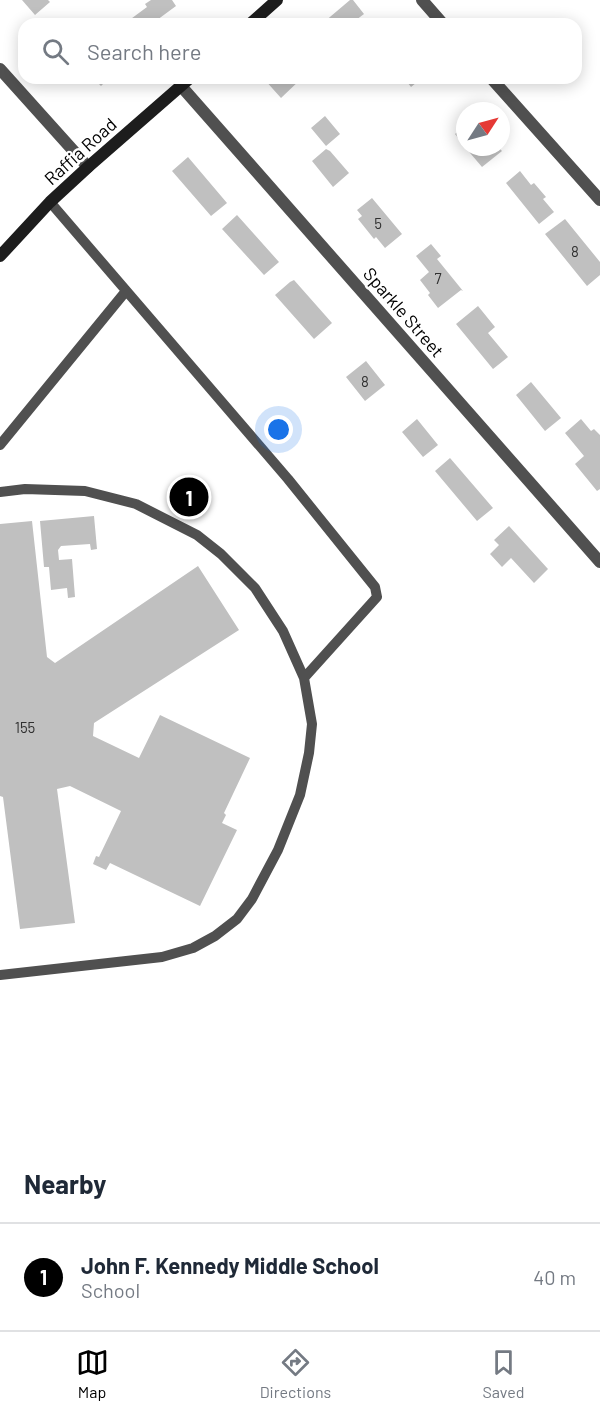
<!DOCTYPE html>
<html lang="en">
<head>
<meta charset="utf-8">
<style>
  :root { --surface:#fff; --page:#f2f2f3; --text:#1f2937; --muted:#747a83; --line:#e0e1e3; --accent:#000 }
  body { margin:0; font-family:Barlow,sans-serif; background:var(--page); color:var(--text) }
  .compass { position:absolute; left:456px; top:102px; width:54px; height:54px; border-radius:50%; background:var(--surface); box-shadow:0 3px 15px #0003; rotate:54deg }
  .you { position:absolute; left:279px; top:430px; width:21px; height:21px; margin:-15px; border:4px solid #fff; border-radius:50%; background:#1a73e8; box-shadow:0 0 0 9px #1a73e833 }
  .badge { display:grid; place-items:center; width:39px; height:39px; border-radius:50%; background:var(--accent); color:#fff; font-size:20px; font-weight:700 }
  .pin { position:absolute; translate:-50% -50%; border:3px solid #fff; box-shadow:0 2px 6px #0006 }
  .list { margin:0; padding:0; list-style:none }
  h2 { display:flex; justify-content:space-between; align-items:center; height:78px; margin:0; padding:0 24px; font-size:26px }
  h2 small { font-size:20px; font-weight:400; color:var(--muted) }
  .list li { display:grid; grid-template-columns:39px 1fr auto; gap:18px; align-items:center; box-sizing:border-box; height:108px; padding:0 24px; border-top:2px solid var(--line) }
  .list b { display:block; font-size:22px; white-space:nowrap }
  .list p { margin:0; font-size:20px; white-space:nowrap; color:var(--muted) }
  .list em { font-size:20px; font-style:normal; color:var(--muted) }
  .icon { flex:none; width:33px; height:33px; fill:none; stroke:currentColor; stroke-width:2; stroke-linecap:round; stroke-linejoin:round }
  .map { position:relative; flex:none; width:600px; height:1144px; overflow:hidden }
  .search { position:absolute; background:var(--surface); box-shadow:0 3px 15px #0003; left:18px; right:18px; top:18px; height:66px; display:flex; align-items:center; gap:15px; box-sizing:border-box; padding:0 21px; border-radius:18px; color:var(--muted); font-size:22px }
  .sheet { height:186px; background:var(--surface) }
  nav { display:flex; justify-content:space-around; align-items:center; box-sizing:border-box; height:84px; border-top:2px solid var(--line); background:var(--surface); font-size:16px; color:var(--muted) }
  nav a { display:grid; justify-items:center; gap:3px }
  nav .on { color:var(--accent) }
  .map>svg:first-child { display:block }
</style>
</head>
<body>
<div class="map">
<svg width="600" height="1144" viewBox="0 0 600 1144">
  <rect width="100%" height="100%" fill="#fff"/>
  <path fill="#c0c0c0" d="M22,0h26l2,2 -15,13z
    M151,0h21l4,6 -19,14 3,4h-36l23,-17 -2,-3z
    M350,0h3l11,14 -8,6 3,4h-33l-2,-2z
    M93,78h16l-8,8z
    M265,78h37l-21,20 -17,-19z
    M404,78h18l-11,9z
    M325,116l15,18 -14,12 -15,-18z
    M465,126v21l-10,-13z
    M465,147h33l4,4 -20,16z
    M326,149l4,2 19,22 -16,14 -21,-26z
    M188,157l39,46 -16,13 -39,-45z
    M520,171l11,14 3,-2 12,14 -3,2 11,13 -15,12 -33,-41z
    M372,198l30,36 -17,14 -9,-11 -2,2 -16,-20 4,-3 -5,-6z
    M237,215l42,47 -15,13 -42,-46z
    M565,219l35,43v13l-13,11 -42,-52z
    M431,244l10,12 -4,3 26,32 -2,-1 -23,18 -10,-13 2,-2 -10,-13 9,-8 -13,-16z
    M294,280l38,43 -18,16 -39,-44 15,-13z
    M478,306l17,21 -7,6 20,24 -15,12 -37,-45z
    M366,361l19,24 -20,16 -19,-24z
    M531,382l30,36 -16,13 -29,-36z
    M417,419l21,26 -15,12 -21,-25z
    M581,419l10,12 3,-2 6,6v54l-3,2 -22,-27 9,-8 -19,-23z
    M450,458l43,50 -16,13 -42,-50z
    M94,516l3,33 -6,1 -1,-6 -29,2 -3,4 1,10 13,-1 3,38 -7,1 -1,-10 -16,2 -2,-23h-5l-4,-46z
    M32,521l15,136 8,6 143,-97 41,64 -145,93 -1,13 46,22 21,-43 90,43 -26,55 2,2 -4,8 15,7 -37,76 -90,-43 -4,7 -13,-6 3,-8 3,1 22,-46 -51,-25 -13,3 18,134 -55,6 -17,-132 -3,-1v-272z
    M509,526l39,43 -14,14 -23,-25 -9,9 -12,-13 9,-9 -5,-5z"/>
  <g fill="none" stroke-linecap="round" stroke-linejoin="round">
    <path stroke="#505050" stroke-width="10" d="M50,202l238,277 87,108 2,10 -73,81
      M0,445l126,-154
      M0,492l25,-3 60,2 51,13 61,31 24,19 34,34 28,43 21,47 8,46 -3,29 -9,42 -22,55 -26,49 -15,20 -22,17 -22,12 -31,9 -162,18"/>
    <path stroke="#505050" stroke-width="12" d="M422,0l21,24
      M0,69l88,98
      M491,78l109,122
      M181,86l419,476"/>
    <path stroke="#1d1d1d" stroke-width="12" d="M250,24l27,-24
      M0,256l50,-54 38,-35 102,-89"/>
  </g>
  <g text-anchor="middle" dominant-baseline="central" stroke-width="5" stroke-linejoin="round" paint-order="stroke">
    <g font-size="15" fill="#303030">
      <text x="378" y="223">5</text>
      <text x="575" y="251">8</text>
      <text x="438" y="278">7</text>
      <text x="365" y="381">8</text>
      <text x="25" y="727">155</text>
    </g>
    <g font-size="18" fill="#000" stroke="#fff">
      <text transform="translate(80 151) rotate(-42)">Raffia Road</text>
      <text transform="translate(404 312) rotate(49)">Sparkle Street</text>
    </g>
  </g>
</svg>
<svg class="compass" viewBox="-18 -18 36 36"><path d="M0-13l5 13h-10z" fill="#e53935"/><path d="M0 13l5-13h-10z" fill="#747a83"/></svg>
<div class="you"></div>
<div class="pin badge" style="left:189px;top:497px">1</div>
<div class="search"><svg class="icon" aria-label="search" viewBox="0 0 24 24"><circle cx="10" cy="10" r="6"/><path d="M15 15l6 6"/></svg>Search here</div>
</div>
<section class="sheet">
<h2>Nearby<small></small></h2>
<ul class="list">
<li><span class="badge">1</span><div><b>John F. Kennedy Middle School</b><p>School</p></div><em>40 m</em></li>
</ul>
</section>
<nav>
<a class="on"><svg class="icon" aria-label="map" viewBox="0 0 24 24"><path d="M3 6l6-2 6 2 6-2v14l-6 2-6-2-6 2zM9 4v14M15 6v14"/></svg>Map</a>
<a><svg class="icon" aria-label="directions" viewBox="0 0 24 24"><path d="M12 3l9 9-9 9-9-9zM9 14v-3h6M13 9l2 2-2 2"/></svg>Directions</a>
<a><svg class="icon" aria-label="saved" viewBox="0 0 24 24"><path d="M7 4h10v16l-5-4-5 4z"/></svg>Saved</a>
</nav>
</body>
</html>
